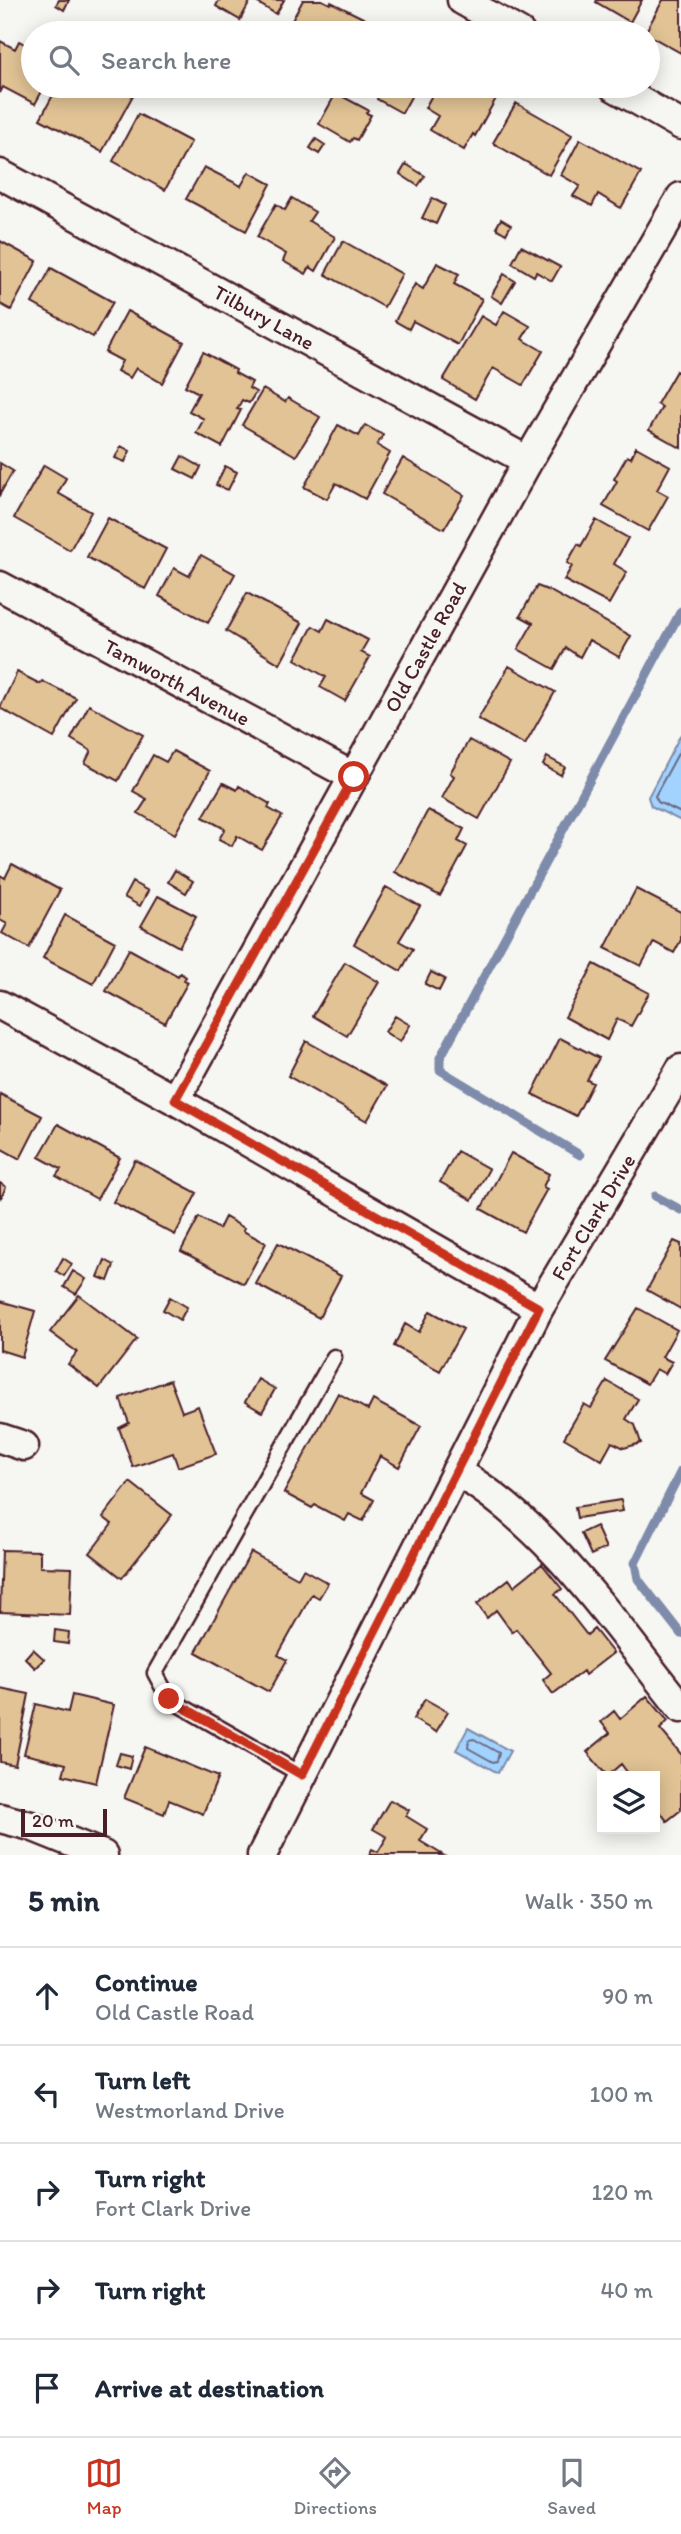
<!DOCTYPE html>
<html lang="en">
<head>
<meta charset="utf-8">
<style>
  :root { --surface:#fff; --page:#f6f6f7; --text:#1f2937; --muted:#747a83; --line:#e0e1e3; --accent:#c8321e }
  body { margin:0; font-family:Itim,sans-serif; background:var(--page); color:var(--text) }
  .controls { position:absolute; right:21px; bottom:21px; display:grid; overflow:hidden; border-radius:0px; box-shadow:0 4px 18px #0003 }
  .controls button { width:63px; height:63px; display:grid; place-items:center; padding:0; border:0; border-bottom:2px solid var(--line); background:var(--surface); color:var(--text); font:35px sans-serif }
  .scale { position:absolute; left:21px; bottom:18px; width:86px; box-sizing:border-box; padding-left:7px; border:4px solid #4a1f2b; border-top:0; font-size:19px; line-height:24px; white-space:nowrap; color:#4a1f2b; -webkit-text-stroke:5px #f6f6f2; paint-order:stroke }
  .stop { position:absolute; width:21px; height:21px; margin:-16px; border:5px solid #c8321e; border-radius:50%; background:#fff }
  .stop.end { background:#c8321e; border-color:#fff; box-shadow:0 2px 7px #0008 }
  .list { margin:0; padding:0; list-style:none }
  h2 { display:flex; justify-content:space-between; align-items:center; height:91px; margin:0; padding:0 28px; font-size:30px }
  h2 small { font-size:23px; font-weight:400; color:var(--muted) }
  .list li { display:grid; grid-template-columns:46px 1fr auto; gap:21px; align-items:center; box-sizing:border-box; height:98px; padding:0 28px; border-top:2px solid var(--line) }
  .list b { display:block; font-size:26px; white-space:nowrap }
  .list p { margin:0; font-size:23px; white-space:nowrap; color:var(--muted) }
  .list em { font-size:23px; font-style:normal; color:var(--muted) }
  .icon { flex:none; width:38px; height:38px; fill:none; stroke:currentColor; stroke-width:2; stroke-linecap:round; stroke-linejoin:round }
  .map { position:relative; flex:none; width:681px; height:1855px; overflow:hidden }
  .search { position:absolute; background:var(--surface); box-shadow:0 4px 18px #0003; left:21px; right:21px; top:21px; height:77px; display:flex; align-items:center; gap:18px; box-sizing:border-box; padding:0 24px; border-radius:38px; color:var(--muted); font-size:26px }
  .sheet { height:581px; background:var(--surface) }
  nav { display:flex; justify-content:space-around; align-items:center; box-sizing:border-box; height:98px; border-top:2px solid var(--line); background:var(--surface); font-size:19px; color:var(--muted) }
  nav a { display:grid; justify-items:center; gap:4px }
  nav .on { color:var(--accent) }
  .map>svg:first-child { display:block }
</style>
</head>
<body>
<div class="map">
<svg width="681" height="1855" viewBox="0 0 681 1855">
  <rect width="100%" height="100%" fill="#f6f6f2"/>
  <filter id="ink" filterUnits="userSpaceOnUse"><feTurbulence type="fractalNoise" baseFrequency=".0143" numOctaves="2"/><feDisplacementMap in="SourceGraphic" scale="14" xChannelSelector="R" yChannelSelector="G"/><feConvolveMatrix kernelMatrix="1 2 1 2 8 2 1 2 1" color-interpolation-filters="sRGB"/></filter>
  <g filter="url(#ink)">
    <path fill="#a1d3fe" stroke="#7e8baa" stroke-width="2" d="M681,734v87l-30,-15 -3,-9z
      M468,1728l42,23 -12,22 -42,-23z"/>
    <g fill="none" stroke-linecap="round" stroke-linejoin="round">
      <path stroke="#6d677f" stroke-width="2" d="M681,748l-26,48 3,6 23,11
        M474,1739l25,14 -2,8 -4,1 -25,-14 1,-8z"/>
      <path stroke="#7e8baa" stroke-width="9" d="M580,1155l-140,-85v-12l241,-447
        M655,1196l26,14
        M681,1471l-46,92 3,16 43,55"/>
    </g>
    <path fill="#e1c395" stroke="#4a1f2b" stroke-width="2" d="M59,0h10l-5,10 -8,-5z
      M219,0h32l-11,20 -24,-14z
      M253,0h31l-8,14z
      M303,0h19l8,4 1,-2 34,17 -8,14h-63l-7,-3z
      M597,0h45l-12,22 -34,-20z
      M663,0h18v53l-36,-20z
      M0,41l15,8 4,-8 14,7v38h12l-10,18 -32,-17 -3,6z
      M58,86h80l-36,66 -62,-33z
      M378,86h39l-15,27 -25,-14 5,-11z
      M437,86h45l16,9 -23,41 -2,-2 -9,16 -34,-20 8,-14 -13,-8z
      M336,93l32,17 -2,3 5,2 -14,25 -4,-2 -3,4 -31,-18z
      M516,103l56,32 -23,40 -56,-32z
      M138,114l53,28 -26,48 -52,-29z
      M316,139l9,6 -6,9 -9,-6z
      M580,139l61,34 -20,35 -23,-14 -6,12 -19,-10 7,-10 -19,-11z
      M406,164l19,12 -7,10 -18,-12z
      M204,167l37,19 8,-14 22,12 -25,47 -60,-32z
      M292,198l23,14 -6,9 26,16 -19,34 -6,-4 -4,7 -23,-13 3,-7 -29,-17 19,-33 9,6z
      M432,198l13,7 -9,19 -14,-6z
      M501,219l10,6 -5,9 -10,-6z
      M0,241l37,20 -26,49 -11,-6z
      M343,241l59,33 -18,33 -59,-33z
      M521,246l39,21 -8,14 -16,-9 -2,4 -22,-13z
      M437,263l22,11 -5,10 28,15 -24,46 -45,-24 -4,8 -14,-8 20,-37 8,5z
      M51,268l62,34 -20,35 -61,-34z
      M504,274l11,7 -13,22 -11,-7z
      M127,311l57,31 -22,41 -26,-15 -6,10 -13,-7 5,-10 -17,-9z
      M504,311l26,15 -8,13 21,12 -20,34 -30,-17 -18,31 -32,-19 38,-64 15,9z
      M203,352l33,18 -1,3 17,9 -3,6 7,4 -7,11 -7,-3 -5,9 4,1 -19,37 -26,-14 8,-14 -15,-8 10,-18 -14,-7z
      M676,371l5,3v74l-32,-18 13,-23 -5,-3z
      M263,389l22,13 3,-4 32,19 -24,39 -54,-31z
      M338,425l21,11 6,-11 18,10 -6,10 13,8 -25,46 -29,-16 -9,16 -23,-12z
      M121,446l9,5 -5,11 -10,-4z
      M636,447l34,19 -13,24 11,6 -20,35 -45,-25 14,-25 -3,-2 13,-23 4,2z
      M182,456l19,11 -6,12 -20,-10z
      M403,458l61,37 -20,34 -62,-35z
      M0,463l13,8 -13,23z
      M44,465l22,13 -8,15 33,19 -21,38 -56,-32z
      M225,466l12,6 -9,18 -12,-5z
      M108,518l58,31 -21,40 -58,-32z
      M596,520l32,18 -14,26 13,8 -18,32 -45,-24 8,-14 -5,-3 11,-19 3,2z
      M201,555l34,19 -27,49 -49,-27 15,-28 15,8z
      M537,586l13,5 81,45 -12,21 -30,-17 -9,17 -14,-9 -12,21 -36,-20 15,-26 -13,-7z
      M247,593l55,30 -22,41 -54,-33z
      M328,619l40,21 -7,12 9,5 -25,44 -25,-14 6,-10 -31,-18 18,-33 9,5z
      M509,666l46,26 -30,53 -47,-26z
      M17,672l23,12 2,-3 34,17 -22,40 -54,-30z
      M89,705l54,30 -25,46 -33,-18 6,-12 -20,-12z
      M469,740l41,23 -31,56 -37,-21 12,-22 -4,-3z
      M173,751l37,20 -35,63 -37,-21 9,-14 -14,-8 20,-36 13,7z
      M547,757l18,10 -4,8 -18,-10z
      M223,783l14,7 2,-4 31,18 -2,4 14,8 -20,34 -25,-14 -5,10 -13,-7 6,-10 -22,-12z
      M428,810l36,19 -6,12 9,5 -27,50 -45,-24z
      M12,864l48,26 -31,58 -27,-15 5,-9 -7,-4v-45l5,3z
      M175,870l18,11 -7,12 -18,-11z
      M132,882l16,9 -8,15 -16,-9z
      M386,887l34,19 -21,35 14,8 -12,22 -47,-27z
      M636,889l45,23v28l-7,13 -20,-11 -13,24 -36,-18z
      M158,896l38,20 -17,31 -38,-21z
      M65,915l50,27 -22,42 -50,-26z
      M129,949l49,27 2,-3 6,4 -2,3 4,2 -23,41 -59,-32z
      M345,962l34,20 -32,54 -34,-20z
      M594,964l55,29 -18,33 -14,-7 -10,21 -42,-23z
      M431,972l14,7 -6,12 -14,-7z
      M395,1016l15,9 -10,17 -15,-10z
      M560,1038l39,20 -12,22 6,3 -17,33 -44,-22z
      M306,1041l81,45 -20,35 -79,-45z
      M0,1094l42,22 -22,43 -20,-11z
      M58,1124l62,34 -23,41 -41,-23 5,-7 -22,-12z
      M457,1151l32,18 -17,31 -32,-18z
      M511,1153l38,21 -6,13 4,2 -24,43 -42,-23z
      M135,1160l62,33 -22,42 -62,-33z
      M0,1183l6,4 -5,11 -1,-1z
      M199,1217l20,12 6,-12 19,11 -1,3 23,12 -22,41 -63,-33z
      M674,1241l7,3v65l-34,-19z
      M278,1243l63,33 -22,42 -63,-34z
      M63,1258l9,6 -8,12 -8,-5z
      M105,1260l9,5 -6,16 -10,-4z
      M73,1271l13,8 -10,15 -12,-7z
      M79,1295l58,44 -38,49 -31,-24 9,-12 -27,-20z
      M170,1297l17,10 -7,13 -17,-10z
      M0,1301l35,10 -13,46 -22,-7z
      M638,1308l39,22 -15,27 10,5 -7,12 -9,-5 -9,15 -42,-23z
      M430,1311l33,18 -23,42 -46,-25 11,-22 14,8z
      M258,1379l17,10 -13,23 -17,-10z
      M170,1380l12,32 16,-6 18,48 -38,13 -5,-14 -40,14 -14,-39 10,-5 -9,-25z
      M607,1381l31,18 -12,20 9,6 6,18 -17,5 -12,-6 -10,18 -38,-22 20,-34 7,4z
      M338,1393l30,17 5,-10 48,26 -22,41 -19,-11 -19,37 13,7 -11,21 -14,-7 -4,7 -30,-16 -3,3 -28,-15z
      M130,1482l42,33 -50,63 -32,-25 22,-29 -9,-7z
      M621,1500l2,11 -46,7 -2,-11z
      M596,1526l10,22 -15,7 -10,-22z
      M2,1550l38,1v16l32,1 -2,47 -70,-3z
      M251,1552l47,26 5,-9 25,14 -9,15 -7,-4 -34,61 9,5 -18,32 -73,-40z
      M542,1564l20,25 -7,5 32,41 7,-6 19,24 -28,22 -2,-4 -30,23 -10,-14 8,-7 -35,-44 -4,3 -16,-22 -9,8 -10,-14 32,-25 5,7z
      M55,1630l14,2 -1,12 -14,-2z
      M33,1649l11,10 -9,9 -10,-10z
      M0,1688l29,6 -14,71 -15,-3z
      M72,1695l42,10 -18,78 -33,-8 3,-11 -42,-10 12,-50 32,8z
      M647,1696l21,25 -8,8 21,25v56l-14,11 -6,-8 -6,5v-42h-25l-9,-12 -14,12 -20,-24 23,-19 -9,-11 13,-11 6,8z
      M425,1699l23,13 -12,20 -23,-13z
      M145,1747l73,30 -15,37 -34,-14 -5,14 -40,-16z
      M120,1753l12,3 -3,13 -13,-4z
      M390,1800l19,10 -3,6 21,13 -7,12 23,14h-74l3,-6 6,3 9,-15 -14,-8z"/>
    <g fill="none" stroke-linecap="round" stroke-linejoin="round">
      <defs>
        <path id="service" d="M302,1775l-133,-76 -14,-26 179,-316"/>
        <path id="minor" d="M462,0l58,33
          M613,86l68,39
          M0,174l528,287
          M0,586l354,191
          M0,1005l175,95 364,208
          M175,1100l353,-639 153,-264
          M0,1438l24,8
          M456,1471c95,56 157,152 225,237
          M0,1818l31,8 72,29
          M262,1855l277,-547 142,-239"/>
      </defs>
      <use href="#service" stroke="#4a1f2b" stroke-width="19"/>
      <use href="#minor" stroke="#4a1f2b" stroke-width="33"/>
      <use href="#service" stroke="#f6f6f2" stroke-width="14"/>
      <use href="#minor" stroke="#f6f6f2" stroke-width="28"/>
    </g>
  </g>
  <g fill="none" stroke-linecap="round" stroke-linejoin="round" filter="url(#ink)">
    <path stroke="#c8321e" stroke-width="9" d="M169,1699l133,76 237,-467 -364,-208 179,-323"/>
  </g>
  <g text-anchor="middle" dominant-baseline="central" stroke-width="5" stroke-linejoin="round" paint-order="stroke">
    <g font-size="21" fill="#4a1f2b" stroke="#f6f6f2">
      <text transform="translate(264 317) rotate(29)">Tilbury Lane</text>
      <text transform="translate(425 647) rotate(-61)">Old Castle Road</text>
      <text transform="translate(177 682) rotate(28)">Tamworth Avenue</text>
      <text transform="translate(593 1217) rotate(-59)">Fort Clark Drive</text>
    </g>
  </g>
</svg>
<div class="controls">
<button><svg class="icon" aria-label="layers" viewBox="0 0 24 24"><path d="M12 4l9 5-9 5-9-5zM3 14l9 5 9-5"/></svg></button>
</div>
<div class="scale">20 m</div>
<div class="stop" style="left:354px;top:777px"></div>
<div class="stop end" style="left:169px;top:1699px"></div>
<div class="search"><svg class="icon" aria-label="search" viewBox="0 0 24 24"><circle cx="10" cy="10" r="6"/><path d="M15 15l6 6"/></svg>Search here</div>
</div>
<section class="sheet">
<h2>5 min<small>Walk · 350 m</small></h2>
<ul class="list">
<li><svg class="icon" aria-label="ahead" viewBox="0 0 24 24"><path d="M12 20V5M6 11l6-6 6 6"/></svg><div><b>Continue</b><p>Old Castle Road</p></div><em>90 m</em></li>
<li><svg class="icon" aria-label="left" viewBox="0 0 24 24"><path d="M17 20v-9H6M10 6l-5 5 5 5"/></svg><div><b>Turn left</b><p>Westmorland Drive</p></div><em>100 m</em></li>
<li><svg class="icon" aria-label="right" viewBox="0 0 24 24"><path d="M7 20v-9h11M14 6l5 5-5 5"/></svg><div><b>Turn right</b><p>Fort Clark Drive</p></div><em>120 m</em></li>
<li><svg class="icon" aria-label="right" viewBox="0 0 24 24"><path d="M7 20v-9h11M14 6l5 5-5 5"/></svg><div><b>Turn right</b></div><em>40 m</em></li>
<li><svg class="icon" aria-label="arrive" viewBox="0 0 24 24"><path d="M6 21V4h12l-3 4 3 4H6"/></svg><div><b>Arrive at destination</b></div></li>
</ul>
</section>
<nav>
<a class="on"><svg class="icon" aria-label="map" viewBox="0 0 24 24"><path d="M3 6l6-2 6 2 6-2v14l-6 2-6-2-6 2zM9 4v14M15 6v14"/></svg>Map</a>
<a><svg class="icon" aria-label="directions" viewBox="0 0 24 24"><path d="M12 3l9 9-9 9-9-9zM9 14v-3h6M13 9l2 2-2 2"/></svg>Directions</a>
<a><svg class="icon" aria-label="saved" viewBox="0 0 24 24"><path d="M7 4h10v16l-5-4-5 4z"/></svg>Saved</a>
</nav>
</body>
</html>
